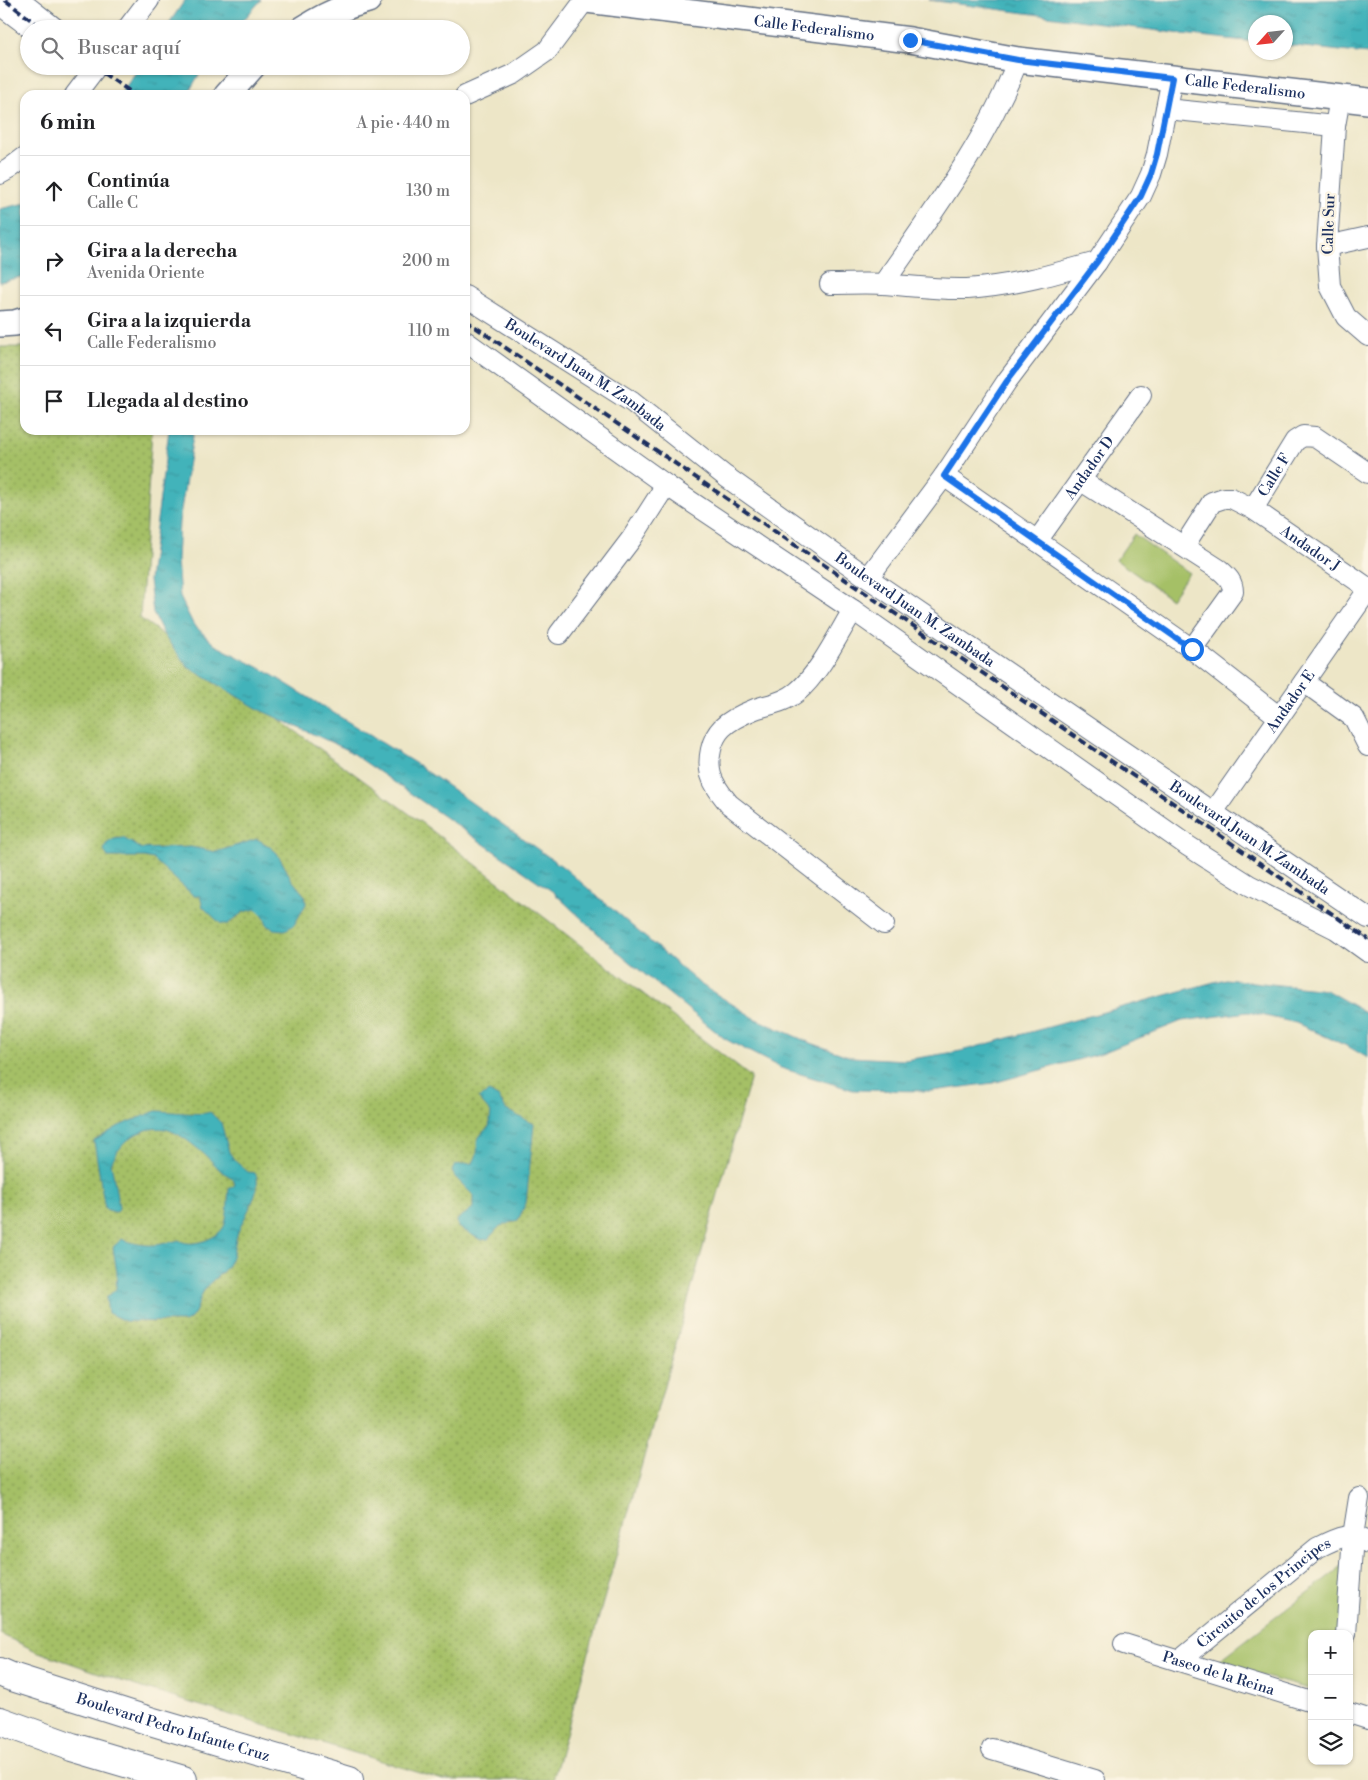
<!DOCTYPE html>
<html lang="es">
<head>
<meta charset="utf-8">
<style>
  :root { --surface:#fff; --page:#f2f2f2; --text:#202124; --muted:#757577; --line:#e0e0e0 }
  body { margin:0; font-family:"Libre Bodoni",serif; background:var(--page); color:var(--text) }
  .controls { position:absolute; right:15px; bottom:15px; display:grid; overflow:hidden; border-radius:10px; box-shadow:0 1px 4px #0004 }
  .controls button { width:45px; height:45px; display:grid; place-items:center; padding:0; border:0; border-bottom:1px solid var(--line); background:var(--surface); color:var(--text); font:25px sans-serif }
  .compass { position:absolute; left:1248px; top:15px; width:45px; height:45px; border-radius:50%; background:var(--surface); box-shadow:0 1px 4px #0004; rotate:243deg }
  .stop { position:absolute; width:15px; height:15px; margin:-11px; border:4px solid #1a73e8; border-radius:50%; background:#fff }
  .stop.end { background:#1a73e8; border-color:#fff; box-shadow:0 1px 5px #0008 }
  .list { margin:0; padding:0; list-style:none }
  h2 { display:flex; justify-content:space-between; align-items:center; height:65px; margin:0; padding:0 20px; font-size:21px }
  h2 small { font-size:16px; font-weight:400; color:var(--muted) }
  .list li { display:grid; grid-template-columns:32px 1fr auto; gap:15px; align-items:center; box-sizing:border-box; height:70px; padding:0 20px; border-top:1px solid var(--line) }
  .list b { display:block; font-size:19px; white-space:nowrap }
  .list p { margin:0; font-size:16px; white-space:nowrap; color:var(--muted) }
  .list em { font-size:16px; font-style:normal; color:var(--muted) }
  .icon { flex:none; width:28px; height:28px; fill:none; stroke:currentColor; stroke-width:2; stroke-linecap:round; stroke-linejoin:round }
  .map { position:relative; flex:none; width:1368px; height:1780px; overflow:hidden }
  .search { position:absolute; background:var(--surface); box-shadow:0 1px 4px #0004; left:20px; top:20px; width:450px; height:55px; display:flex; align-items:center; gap:12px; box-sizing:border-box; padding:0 18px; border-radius:28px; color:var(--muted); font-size:19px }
  .panel { position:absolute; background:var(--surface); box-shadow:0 1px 4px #0004; left:20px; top:90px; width:450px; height:345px; border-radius:15px }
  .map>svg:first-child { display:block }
</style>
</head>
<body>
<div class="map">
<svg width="1368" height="1780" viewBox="0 0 1368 1780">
  <defs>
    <pattern id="grass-dots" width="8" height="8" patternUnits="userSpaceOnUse" patternTransform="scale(1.25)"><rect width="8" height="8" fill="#a5c066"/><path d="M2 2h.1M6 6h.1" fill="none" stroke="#869c57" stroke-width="1.8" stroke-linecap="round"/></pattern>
    <pattern id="water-ripples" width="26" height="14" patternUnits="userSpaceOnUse" patternTransform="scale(1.25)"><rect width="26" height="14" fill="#43b3ba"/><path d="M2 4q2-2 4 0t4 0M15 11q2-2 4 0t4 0" fill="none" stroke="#37929a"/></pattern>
  </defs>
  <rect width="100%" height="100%" fill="#fcf5e5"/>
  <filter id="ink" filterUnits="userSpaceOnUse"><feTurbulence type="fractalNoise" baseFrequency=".02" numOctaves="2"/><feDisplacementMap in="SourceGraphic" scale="10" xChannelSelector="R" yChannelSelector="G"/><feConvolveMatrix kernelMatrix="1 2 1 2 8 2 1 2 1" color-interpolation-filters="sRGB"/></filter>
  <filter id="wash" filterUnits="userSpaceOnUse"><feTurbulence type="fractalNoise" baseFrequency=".0096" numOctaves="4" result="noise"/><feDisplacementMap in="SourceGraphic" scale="20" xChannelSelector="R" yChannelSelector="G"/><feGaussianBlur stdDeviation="1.12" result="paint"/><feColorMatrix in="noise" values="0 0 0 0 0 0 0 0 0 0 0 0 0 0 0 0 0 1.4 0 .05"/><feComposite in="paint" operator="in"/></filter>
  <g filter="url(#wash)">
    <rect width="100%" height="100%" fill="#ede6c7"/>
    <path fill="url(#grass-dots)" stroke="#607862" d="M0,347h25v83h127l-12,188 286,208 325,251 -198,703h-110l-307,-94 -100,-35 -36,-17z"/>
    <path fill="#a5c066" stroke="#607862" d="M1134,534l55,39 -18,26 -55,-39z
      M1350,1560l-6,74h-32v56l-96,-27z"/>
    <path fill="url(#water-ripples)" stroke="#2f718c" d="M185,0h76l-25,29h-71z
      M929,0h439v54l-82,-9v-23h-30l-1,20 -73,-8z
      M140,66h64l-17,29h-67z
      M25,203v73l-25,6v-73z
      M169,430h25l-15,92 -2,38 3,37 13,27 22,21 49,25 154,95 145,102 137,117 56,35 52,23 43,15 54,3 56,-9 264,-72 101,11 42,24v44l-19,-11 -53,-24 -48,-11 -66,9 -83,33 -106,29 -61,8 -79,-1 -72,-22 -56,-29 -103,-83 -70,-65 -206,-142 -86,-39 -72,-43 -23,-30 -12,-24 -4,-33z
      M123,838l19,11 49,-2 25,5 41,-13 12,7 8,7 15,27 13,16 1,8 -12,21 -9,5 -11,-1 -6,-3 -4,-9 -8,-8 -13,3 -15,12h-7l-18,-17 -3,-11h-6l-41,-37 -8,-2h-37l-4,-6 2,-7 8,-5z
      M489,1092l10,6 7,12 28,14 -8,79 -8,17 -18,6 -12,13 -7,1 -23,-13 -1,-7 16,-12v-13l-18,-18 -3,-6 3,-6 18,-2c11,-19 -5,-19 16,-36l2,-14 -13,-15z
      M156,1111c12,0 46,5 54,1l11,11 8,29 6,9 13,11 7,1c9,16 -13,46 -18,62 -3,9 -3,21 -9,30 -6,10 -18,15 -24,25 -6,10 -7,28 -19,32l-60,-1 -17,-8 -2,-15 10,-9 1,-16 -4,-26 9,-8c22,9 35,7 57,1 12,9 42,-2 46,-16 3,-11 3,-24 4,-35l6,-4c-1,-10 -9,-9 -15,-15 -9,-11 -40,-39 -55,-41 -24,-4 -44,12 -54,34l8,45 -1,3 -3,1 -10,-3 -11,-68 25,-15z"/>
  </g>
  <g filter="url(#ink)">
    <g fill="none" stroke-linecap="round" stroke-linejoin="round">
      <defs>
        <g id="minor">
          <path d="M19,0l37,29"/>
          <path d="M0,5l32,24"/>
          <path d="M127,29l22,-29"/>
          <path d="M75,95l22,-29"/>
          <path d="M465,96l49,-22 33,-23 38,-51"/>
          <path d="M1340,98l-5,28 -8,120 3,40 16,31 22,19"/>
          <path d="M1166,109l169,17"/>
          <path d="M0,174l9,-5 16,-12"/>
          <path d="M1327,246l41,-9"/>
          <path d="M830,284c18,0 36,-1 53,0 28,2 55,6 84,5 45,-3 87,-15 130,-27"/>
          <path d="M883,284c50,-72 103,-142 135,-224"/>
          <path id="s1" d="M465,296l167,106 93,74 143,102 500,340"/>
          <path d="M465,341l201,144 187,125 335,236 61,39 87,44 32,23"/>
          <path d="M944,476l248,173 87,68"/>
          <path d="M1080,480l140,90c8,7 13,12 13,22l-41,57"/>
          <path id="s2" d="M1253,509l42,-68 8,-5 12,1 53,36"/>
          <path id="s3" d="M1037,541l104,-146"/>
          <path id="s4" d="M1184,546l28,-44 12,-4h7l22,11 115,79"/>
          <path d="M868,578l76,-102 63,-95 90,-119 44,-66 10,-22 6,-20 15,-76"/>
          <path d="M853,610c-15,25 -34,64 -56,82 -12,10 -27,12 -42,17 -10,4 -25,11 -33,19 -11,11 -15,32 -11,47 3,11 11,20 18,29l155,120"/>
          <path d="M559,634l73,-96 34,-53"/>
          <path d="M1304,682l50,36 14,28"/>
          <path id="s5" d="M1213,812l155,-222"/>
          <path d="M1346,1634l7,-98 6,-38"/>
          <path id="s6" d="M1124,1644l188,58"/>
          <path id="s7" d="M1179,1661l138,-113c16,-8 35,-19 51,-5"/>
          <path d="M1349,1713l19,6"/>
          <path d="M992,1749l103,31"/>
        </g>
        <g id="major">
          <path id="s8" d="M587,0l323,40 108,20 350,41"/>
          <path d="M303,29c20,-13 42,-23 65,-29"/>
          <path d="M227,95l26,-29"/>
          <path d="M0,324l15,-1 10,-3"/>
        </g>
        <g id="highway">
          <path id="s9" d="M0,1672l9,4 141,45 199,59"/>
          <path d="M0,1721l72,26 111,33"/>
        </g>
      </defs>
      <use href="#minor" stroke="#646f83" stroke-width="22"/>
      <use href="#major" stroke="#646f83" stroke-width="28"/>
      <use href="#highway" stroke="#646f83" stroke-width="30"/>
      <use href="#minor" stroke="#fff" stroke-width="20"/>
      <use href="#major" stroke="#fff" stroke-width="25"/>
      <use href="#highway" stroke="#fff" stroke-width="28"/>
      <path stroke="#1b2f5e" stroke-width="4" stroke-dasharray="8 4" stroke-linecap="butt" d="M5,0l38,29
        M93,66l42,29
        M465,320l749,511 154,108"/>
    </g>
  </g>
  <g fill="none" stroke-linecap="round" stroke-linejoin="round" filter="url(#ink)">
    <path stroke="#1a73e8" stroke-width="6" d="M910,40l108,20 154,18 -15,76 -6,20 -10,22 -44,66 -90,119 -63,95 248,173"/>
  </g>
  <g text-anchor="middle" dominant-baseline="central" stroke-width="5" stroke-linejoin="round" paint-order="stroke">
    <g font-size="15" fill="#1b2f5e" stroke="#fcf5e5">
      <text stroke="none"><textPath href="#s8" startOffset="229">Calle Federalismo</textPath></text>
      <text stroke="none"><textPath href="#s8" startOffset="664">Calle Federalismo</textPath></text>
      <text transform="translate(1329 224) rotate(-88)">Calle Sur</text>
      <text stroke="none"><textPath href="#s1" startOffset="144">Boulevard Juan M. Zambada</textPath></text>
      <text stroke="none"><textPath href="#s3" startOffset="90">Andador D</textPath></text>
      <text stroke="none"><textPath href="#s2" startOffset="40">Calle F</textPath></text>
      <text stroke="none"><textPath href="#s4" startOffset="166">Andador J</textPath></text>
      <text stroke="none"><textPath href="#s1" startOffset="549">Boulevard Juan M. Zambada</textPath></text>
      <text stroke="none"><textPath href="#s5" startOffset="135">Andador E</textPath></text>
      <text stroke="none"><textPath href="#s1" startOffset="954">Boulevard Juan M. Zambada</textPath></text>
      <text stroke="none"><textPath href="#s7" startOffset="109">Circuito de los Principes</textPath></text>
      <text stroke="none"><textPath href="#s6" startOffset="99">Paseo de la Reina</textPath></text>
      <text stroke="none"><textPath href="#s9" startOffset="182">Boulevard Pedro Infante Cruz</textPath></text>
    </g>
  </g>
</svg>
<div class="controls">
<button>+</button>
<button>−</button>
<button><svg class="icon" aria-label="layers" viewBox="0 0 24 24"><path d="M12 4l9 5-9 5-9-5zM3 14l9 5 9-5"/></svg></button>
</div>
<svg class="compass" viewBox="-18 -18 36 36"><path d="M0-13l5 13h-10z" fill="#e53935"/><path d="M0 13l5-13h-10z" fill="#757577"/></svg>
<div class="stop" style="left:1192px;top:649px"></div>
<div class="stop end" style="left:910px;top:40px"></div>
<div class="search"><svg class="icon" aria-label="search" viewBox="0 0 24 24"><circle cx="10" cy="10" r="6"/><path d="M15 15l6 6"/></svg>Buscar aquí</div>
<section class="panel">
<h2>6 min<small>A pie · 440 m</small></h2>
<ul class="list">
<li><svg class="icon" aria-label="ahead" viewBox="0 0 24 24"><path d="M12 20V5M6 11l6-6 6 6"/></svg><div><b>Continúa</b><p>Calle C</p></div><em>130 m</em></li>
<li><svg class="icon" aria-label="right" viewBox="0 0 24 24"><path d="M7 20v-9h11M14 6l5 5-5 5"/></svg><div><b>Gira a la derecha</b><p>Avenida Oriente</p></div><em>200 m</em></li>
<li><svg class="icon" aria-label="left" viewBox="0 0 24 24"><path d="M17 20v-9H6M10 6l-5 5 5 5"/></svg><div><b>Gira a la izquierda</b><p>Calle Federalismo</p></div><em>110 m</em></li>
<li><svg class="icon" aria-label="arrive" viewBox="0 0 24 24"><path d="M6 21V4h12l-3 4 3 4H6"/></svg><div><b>Llegada al destino</b></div></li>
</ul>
</section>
</div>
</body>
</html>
